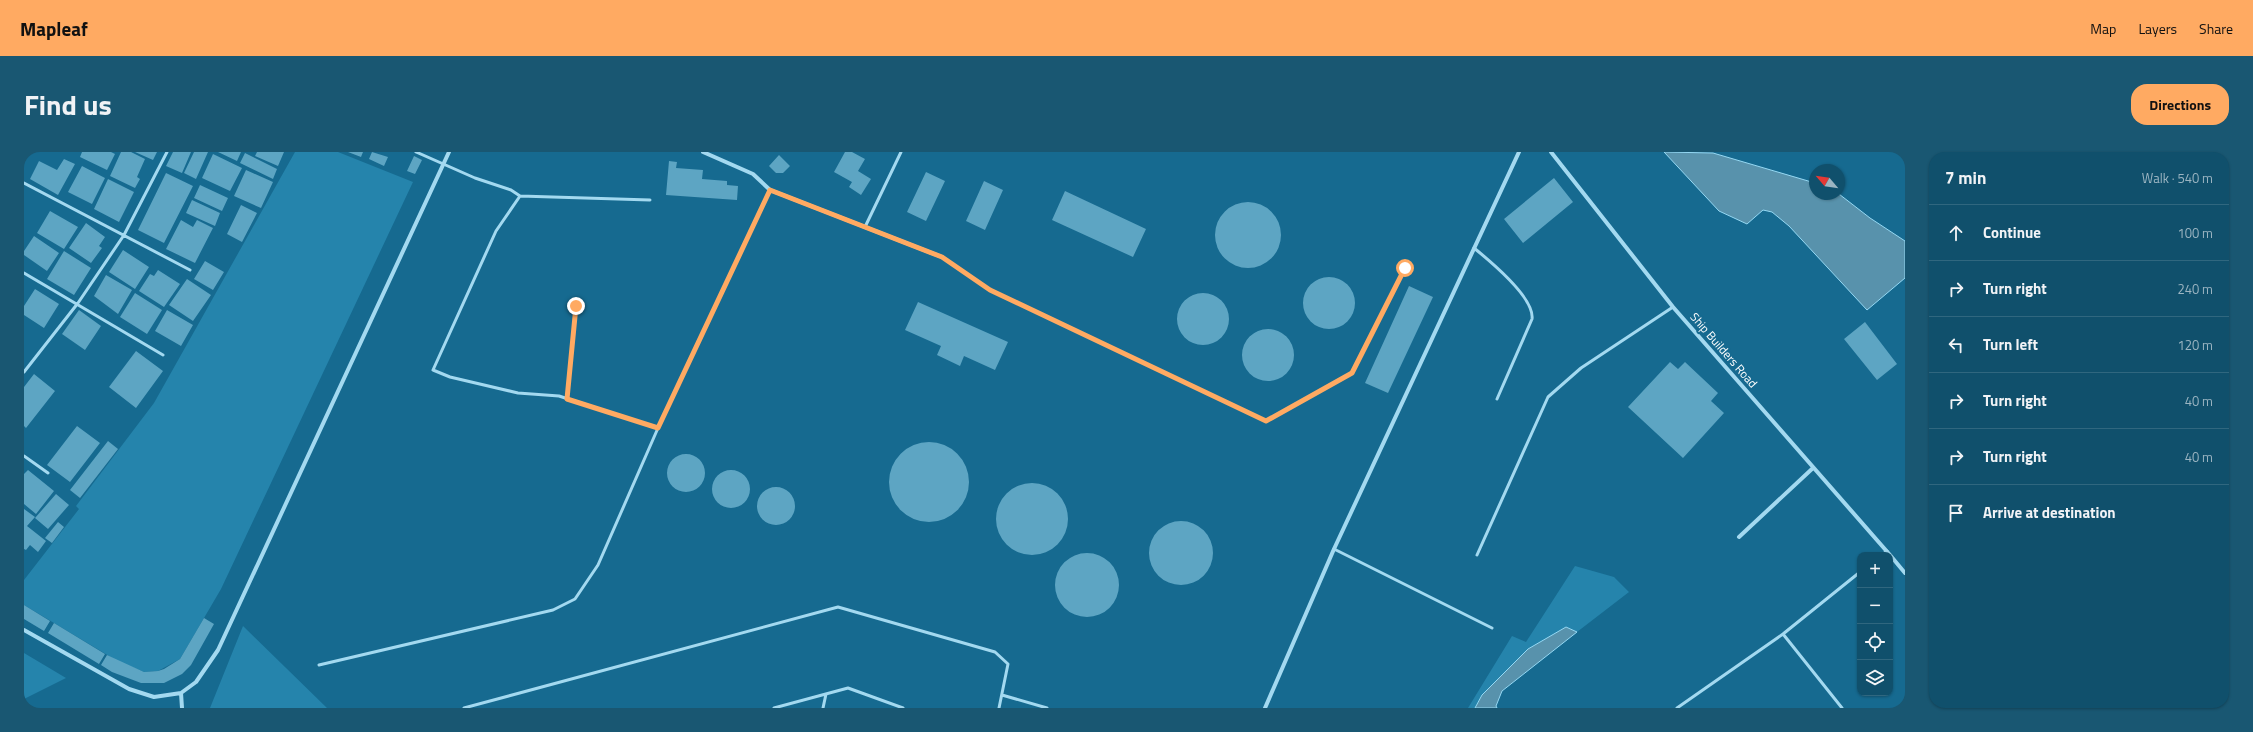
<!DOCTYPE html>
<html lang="en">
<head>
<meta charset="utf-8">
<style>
  :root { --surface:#10506c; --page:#195772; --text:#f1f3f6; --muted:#9cb5c2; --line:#30677f; --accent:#ffaa62 }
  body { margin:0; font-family:"Titillium Web",sans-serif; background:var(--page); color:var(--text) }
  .controls { position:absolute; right:12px; bottom:12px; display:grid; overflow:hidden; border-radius:8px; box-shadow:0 1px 3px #0004 }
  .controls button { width:36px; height:36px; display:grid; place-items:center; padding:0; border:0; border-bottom:1px solid var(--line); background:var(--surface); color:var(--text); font:20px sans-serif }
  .compass { position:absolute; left:1785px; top:12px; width:36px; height:36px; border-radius:50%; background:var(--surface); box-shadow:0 1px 3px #0004; rotate:299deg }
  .stop { position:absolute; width:12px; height:12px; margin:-9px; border:3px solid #ffaa62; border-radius:50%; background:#fff }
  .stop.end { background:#ffaa62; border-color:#fff; box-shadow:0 1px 4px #0008 }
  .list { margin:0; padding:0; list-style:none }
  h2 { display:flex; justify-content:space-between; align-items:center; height:52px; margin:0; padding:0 16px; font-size:17px }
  h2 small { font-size:13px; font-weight:400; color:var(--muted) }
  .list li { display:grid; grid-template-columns:26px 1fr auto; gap:12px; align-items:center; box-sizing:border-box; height:56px; padding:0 16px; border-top:1px solid var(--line) }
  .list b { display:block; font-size:15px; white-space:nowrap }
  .list em { font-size:13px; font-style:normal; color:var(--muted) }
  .icon { flex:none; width:22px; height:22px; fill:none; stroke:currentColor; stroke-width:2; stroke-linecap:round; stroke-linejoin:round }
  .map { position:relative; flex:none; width:1881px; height:556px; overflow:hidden; border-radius:16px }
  header { display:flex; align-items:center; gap:24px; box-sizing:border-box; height:56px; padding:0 20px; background:var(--accent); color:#111 }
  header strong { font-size:19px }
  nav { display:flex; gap:22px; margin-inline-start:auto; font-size:14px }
  .intro { display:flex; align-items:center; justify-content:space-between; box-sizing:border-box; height:96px; padding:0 24px }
  h1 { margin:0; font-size:28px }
  .button { padding:10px 18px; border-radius:16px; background:var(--accent); color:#111; font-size:14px; font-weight:700 }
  main { display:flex; gap:24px; padding:0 24px }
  aside { flex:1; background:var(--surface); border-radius:16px; box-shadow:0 1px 3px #0004 }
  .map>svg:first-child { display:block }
</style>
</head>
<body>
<header>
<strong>Mapleaf</strong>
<nav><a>Map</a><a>Layers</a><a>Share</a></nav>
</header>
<div class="intro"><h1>Find us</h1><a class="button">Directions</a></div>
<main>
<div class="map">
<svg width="1881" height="556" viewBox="0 0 1881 556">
  <rect width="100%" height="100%" fill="#166a90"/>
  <path fill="#2584ac" d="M271,0h43l75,30 -192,407 -41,70 -22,12 -14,1 -25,-10 -95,-57v-25l55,-71 -3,-3 78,-103z
    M1551,414l39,11 15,15 -52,40 -11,-5 -84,68 -7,13h-7l44,-72 14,6z
    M219,474l84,82h-117z
    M0,501l42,25 -42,21z"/>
  <path fill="#5892ac" stroke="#95d8f3" d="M1640,0l49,1 102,30v11h24l31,24 35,23v37l-38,32 -78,-84 -17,-14 -9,-2 -16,14 -28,-13z
    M1542,475l11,5 -75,59 -6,15 1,2h-22l7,-13 46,-46z"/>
  <path fill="#5da5c3" d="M58,0h29l4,2 -8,16 -27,-13z
    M97,0h10l14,7 -8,18 3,2 -5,9 -25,-12z
    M111,0h22l-4,8z
    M149,0h18l-9,21 -16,-7z
    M170,0h14l-12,27 -12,-6z
    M194,0h23l-4,9z
    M233,0h27l-6,14 -23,-10z
    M324,0h15l-2,5z
    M348,0l16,5 -4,9 -15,-7z
    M821,0h7l13,7 -7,12 13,8 -10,16 -12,-8 3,-5 -18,-10z
    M221,1l32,16 -4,10 -33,-16z
    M189,2l29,14 -12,23 -28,-13z
    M755,3l11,11 -7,7h-7l-7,-7z
    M390,4l8,4 -7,14 -8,-3z
    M40,7l11,5 -17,31 -28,-16 9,-18 18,9z
    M645,9l8,1 -1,6 27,2 -1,9 25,2v4l11,1 -1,14 -71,-5z
    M58,14l23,12 -13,26 -24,-12z
    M222,18l27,12 -12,26 -27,-12z
    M902,20l19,9 -19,40 -19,-9z
    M142,21l27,13 -29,57 -26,-13z
    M1530,26l19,24 -50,41 -19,-24z
    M84,27l26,13 -15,30 -25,-13z
    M960,29l19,9 -18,40 -19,-9z
    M176,33l28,13 -6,13 -28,-13z
    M1041,39l81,38 -13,28 -81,-37z
    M168,48l28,13 -5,13 -29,-13z
    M1191 83a33 33 0 1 1 66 0a33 33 0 1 1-66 0Z
    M217,53l16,8 -15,29 -15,-8z
    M26,59l28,16 -14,22 -27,-16z
    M157,68l12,7 4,-7 16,8 -18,35 -29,-14z
    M62,71l19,14 -6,9 3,2 -11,15 -22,-15z
    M10,84l25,17 -12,18 -23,-16v-4z
    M99,98l26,17 -14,22 -26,-17z
    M40,99l27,17 -17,27 -27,-16z
    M181,109l19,11 -11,18 -19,-11z
    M134,118l22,14 -16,23 -25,-16 11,-17 4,2z
    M82,123l26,15 -14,24 -24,-18z
    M1279 151a26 26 0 1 1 52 0a26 26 0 1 1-52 0Z
    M163,127l24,16 -18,26 -24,-16z
    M1385,134l24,11 -45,96 -23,-10z
    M11,137l24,15 -15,24 -20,-13v-9z
    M111,141l27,17 -15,24 -27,-17z
    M1153 167a26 26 0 1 1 52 0a26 26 0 1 1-52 0Z
    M894,150l90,40 -13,28 -31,-14 -4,10 -23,-11 4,-9 -36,-16z
    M55,158l22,16 -16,24 -23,-16z
    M143,158l26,15 -12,21 -26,-15z
    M1841,170l32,42 -20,16 -33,-41z
    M1218 203a26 26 0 1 1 52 0a26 26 0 1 1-52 0Z
    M112,199l27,20 -27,37 -27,-21z
    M1646,210l8,7 7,-7 33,31 -7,8 13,12 -41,45 -55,-51z
    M10,222l21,17 -29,37 -2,-2v-39z
    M53,274l23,17 -30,39 -23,-17z
    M84,289l10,8 -38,49 -10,-8z
    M865 330a40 40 0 1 1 80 0a40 40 0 1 1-80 0Z
    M643 321a19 19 0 1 1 38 0a19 19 0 1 1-38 0Z
    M688 337a19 19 0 1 1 38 0a19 19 0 1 1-38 0Z
    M4,318l26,21 -18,23 -12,-10v-30z
    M972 367a36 36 0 1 1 72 0a36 36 0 1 1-72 0Z
    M733 354a19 19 0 1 1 38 0a19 19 0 1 1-38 0Z
    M32,342l13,11 -21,24 -13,-11z
    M0,357l11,8 -8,9 19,15 -8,11 -8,-7 -4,5 -2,-1z
    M1125 401a32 32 0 1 1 64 0a32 32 0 1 1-64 0Z
    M34,370l6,5 -12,16 -7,-5z
    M1031 433a32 32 0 1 1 64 0a32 32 0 1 1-64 0Z
    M0,453l26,16 -6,10 -20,-12z
    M180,466l10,6 -23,41 -9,9 -18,9h-23l-29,-11 -11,-7 6,-10 37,17 14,-1 6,-2 16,-10z
    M30,471l51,31 -6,10 -51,-31z"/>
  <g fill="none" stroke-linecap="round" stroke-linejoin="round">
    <path stroke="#a3d9f0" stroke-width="3" d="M392,0l59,26 36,12 9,6 130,4
      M0,31l166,87
      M496,44l-24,35 -63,139 17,7 68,16 41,3 99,32
      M841,75l36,-75
      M1450,96c16,13 61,50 58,71l-35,80
      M918,105l48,33 276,131 86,-48 53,-105
      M0,121l139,82
      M0,220l54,-69 46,-68 43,-83
      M543,247l9,-93
      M0,304l24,17
      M1310,397l158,79
      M1453,403l71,-158 33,-29 92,-61
      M1858,403l5,-4
      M1759,482l59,74
      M295,513l234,-55 22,-11 23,-34 60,-137 112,-238
      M978,543l45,13
      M440,556l374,-101 157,45 13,12 -9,44
      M750,556l74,-20 55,20
      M799,556l3,-14
      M1653,556l106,-74 77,-62"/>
    <path stroke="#a3d9f0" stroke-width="4" d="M679,0l50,22 17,16 172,67
      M1527,0l122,155 217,248
      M1715,385l74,-69
      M1866,403l15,18
      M0,478l105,59 25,8 27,-4 15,-11 22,-32 231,-498
      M157,541l1,15
      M1241,556l69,-159 185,-397"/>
  </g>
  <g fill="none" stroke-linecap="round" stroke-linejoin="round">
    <path stroke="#ffaa62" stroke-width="5" d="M552,154l-9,93 91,29 112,-238 172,67 48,33 276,131 86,-48 53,-105"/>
  </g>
  <g text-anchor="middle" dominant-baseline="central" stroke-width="4" stroke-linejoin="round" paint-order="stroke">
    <g font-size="12" fill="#fff" stroke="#166a90">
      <text transform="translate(1700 198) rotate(49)">Ship Builders Road</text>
    </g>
  </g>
</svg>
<div class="controls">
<button>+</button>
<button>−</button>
<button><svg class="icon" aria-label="locate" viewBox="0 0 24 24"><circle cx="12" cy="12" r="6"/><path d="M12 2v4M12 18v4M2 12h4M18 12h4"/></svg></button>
<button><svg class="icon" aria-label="layers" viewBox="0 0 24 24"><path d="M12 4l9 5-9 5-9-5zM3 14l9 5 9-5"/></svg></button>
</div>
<svg class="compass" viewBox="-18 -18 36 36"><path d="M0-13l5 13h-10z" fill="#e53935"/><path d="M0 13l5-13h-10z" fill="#9cb5c2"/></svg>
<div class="stop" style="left:1381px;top:116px"></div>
<div class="stop end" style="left:552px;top:154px"></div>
</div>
<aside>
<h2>7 min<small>Walk · 540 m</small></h2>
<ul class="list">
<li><svg class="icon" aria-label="ahead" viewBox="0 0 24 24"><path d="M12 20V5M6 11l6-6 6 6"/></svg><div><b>Continue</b></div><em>100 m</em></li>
<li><svg class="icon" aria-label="right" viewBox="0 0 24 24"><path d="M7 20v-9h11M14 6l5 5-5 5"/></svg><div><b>Turn right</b></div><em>240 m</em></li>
<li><svg class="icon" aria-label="left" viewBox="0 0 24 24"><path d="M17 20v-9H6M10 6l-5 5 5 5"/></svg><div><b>Turn left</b></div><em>120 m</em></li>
<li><svg class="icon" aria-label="right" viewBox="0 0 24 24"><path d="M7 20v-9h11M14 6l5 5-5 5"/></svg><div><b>Turn right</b></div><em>40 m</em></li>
<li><svg class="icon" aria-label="right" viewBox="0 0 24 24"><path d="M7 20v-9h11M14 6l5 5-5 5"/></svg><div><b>Turn right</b></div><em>40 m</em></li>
<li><svg class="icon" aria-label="arrive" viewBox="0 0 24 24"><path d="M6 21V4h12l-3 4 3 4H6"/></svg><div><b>Arrive at destination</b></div></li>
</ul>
</aside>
</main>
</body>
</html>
